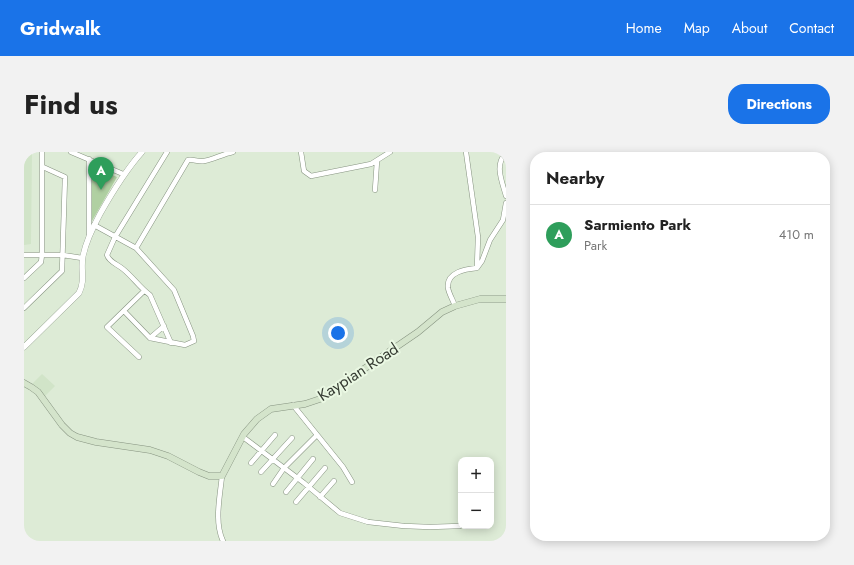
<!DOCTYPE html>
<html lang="en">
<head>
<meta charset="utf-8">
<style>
  :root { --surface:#fff; --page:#f2f2f2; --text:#222; --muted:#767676; --line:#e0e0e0; --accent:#1a73e8 }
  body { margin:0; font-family:Jost,sans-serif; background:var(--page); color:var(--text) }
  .controls { position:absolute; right:12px; bottom:12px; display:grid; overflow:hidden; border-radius:8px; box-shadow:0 2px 10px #0003 }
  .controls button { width:36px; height:36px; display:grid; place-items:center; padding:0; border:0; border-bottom:1px solid var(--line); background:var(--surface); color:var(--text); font:20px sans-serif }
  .you { position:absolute; left:314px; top:181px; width:14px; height:14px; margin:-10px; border:3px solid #fff; border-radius:50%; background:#1a73e8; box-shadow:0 0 0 6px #1a73e833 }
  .badge { display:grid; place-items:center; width:26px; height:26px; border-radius:50%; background:var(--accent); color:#fff; font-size:13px; font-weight:700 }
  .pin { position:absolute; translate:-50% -33px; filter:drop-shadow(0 1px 2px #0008) }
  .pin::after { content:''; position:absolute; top:21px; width:14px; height:12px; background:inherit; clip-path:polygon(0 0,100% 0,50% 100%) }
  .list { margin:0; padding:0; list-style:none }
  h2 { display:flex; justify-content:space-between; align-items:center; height:52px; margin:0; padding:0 16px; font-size:17px }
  h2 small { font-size:13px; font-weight:400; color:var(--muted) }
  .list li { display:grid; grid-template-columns:26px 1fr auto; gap:12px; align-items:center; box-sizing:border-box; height:60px; padding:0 16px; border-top:1px solid var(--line) }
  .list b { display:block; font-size:15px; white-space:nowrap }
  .list p { margin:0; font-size:13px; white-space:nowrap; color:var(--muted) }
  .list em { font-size:13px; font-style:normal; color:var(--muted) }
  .map { position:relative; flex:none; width:482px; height:389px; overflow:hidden; border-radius:16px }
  header { display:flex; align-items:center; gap:24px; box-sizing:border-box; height:56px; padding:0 20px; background:var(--accent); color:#fff }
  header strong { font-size:19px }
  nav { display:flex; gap:22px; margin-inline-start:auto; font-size:14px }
  .intro { display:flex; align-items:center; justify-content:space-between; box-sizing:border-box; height:96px; padding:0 24px }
  h1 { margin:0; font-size:28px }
  .button { padding:10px 18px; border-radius:16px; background:var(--accent); color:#fff; font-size:14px; font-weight:700 }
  main { display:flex; gap:24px; padding:0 24px }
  aside { flex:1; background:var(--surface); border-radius:16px; box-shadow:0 2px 10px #0003 }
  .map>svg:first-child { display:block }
</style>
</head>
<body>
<header>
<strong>Gridwalk</strong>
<nav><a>Home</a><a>Map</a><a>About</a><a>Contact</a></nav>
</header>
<div class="intro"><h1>Find us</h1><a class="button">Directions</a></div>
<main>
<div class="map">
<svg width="482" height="389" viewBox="0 0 482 389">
  <rect width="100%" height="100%" fill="#ddebd6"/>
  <path fill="#d1e4c8" d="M0,0h8l-1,92 -7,1z
    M18,222l13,12 -11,11 -12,-13z"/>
  <path fill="#b0d0a2" d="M68,14l25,11 -25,44z"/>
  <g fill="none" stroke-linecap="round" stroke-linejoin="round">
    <defs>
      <path id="minor" d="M47,0l52,22
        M143,0l-52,85 -8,18c2,7 10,9 16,14 10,8 17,19 27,26l21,48
        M277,0l3,19 7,5 60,-12 19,-12
        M442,0l12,85 -1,30
        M482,1c-12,12 -4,28 0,43
        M351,38l2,-29
        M70,73l42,23 52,-88c5,-1 10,2 16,1 8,-1 19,-7 29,-9
        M65,84v-77
        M0,103h39l19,3
        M0,126l17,-16 1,-7v-103
        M431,154c-2,-6 -6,-12 -7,-18 -2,-16 18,-19 29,-20l5,-7 8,-21 13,-20 3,-17
        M0,156l38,-37 3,-94 -22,-10
        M100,159l26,27 35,7 9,-4 -1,-5 -19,-46 -38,-42
        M126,186l14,-12
        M115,205l-32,-30 37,-36
        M269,253l50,62 9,15
        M219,285l61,46 36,30 28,9 36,4 26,1 30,-1
        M227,311l24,-28
        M237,320l31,-34
        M198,324c-2,20 -8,46 1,65
        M249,332l11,-16 33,-33
        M262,340l27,-33
        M296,345l14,-16
        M272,350l29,-34"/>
      <path id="tertiary" d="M0,195l55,-54c7,-15 1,-22 4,-37 3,-15 10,-29 17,-42 13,-23 25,-43 42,-62"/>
      <path id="secondary" d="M0,231l7,4 7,5 24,33 8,8 7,4 19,5 54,8 18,6 31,16 10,4h13l22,-42 13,-15 14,-10 34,-5 15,-5 98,-67 24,-20 13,-6 25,-7h26"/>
    </defs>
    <use href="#minor" stroke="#869380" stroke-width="5.5"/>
    <use href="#tertiary" stroke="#869380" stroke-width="6"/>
    <use href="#secondary" stroke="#869380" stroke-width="7"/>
    <use href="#minor" stroke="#fff" stroke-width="4.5"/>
    <use href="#tertiary" stroke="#fff" stroke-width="5.5"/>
    <use href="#secondary" stroke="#d4e4cb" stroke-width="6"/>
  </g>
  <g text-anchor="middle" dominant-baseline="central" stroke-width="4" stroke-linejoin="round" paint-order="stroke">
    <g font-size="16" fill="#353b32" stroke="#eaf8e3">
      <text transform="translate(334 220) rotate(-33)">Kaypian Road</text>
    </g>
  </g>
</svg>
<div class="controls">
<button>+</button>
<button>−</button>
</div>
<div class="you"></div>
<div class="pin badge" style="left:77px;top:38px;background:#2e9e5b">A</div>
</div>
<aside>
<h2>Nearby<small></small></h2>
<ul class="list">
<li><span class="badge" style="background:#2e9e5b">A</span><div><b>Sarmiento Park</b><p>Park</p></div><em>410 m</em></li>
</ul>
</aside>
</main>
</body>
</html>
